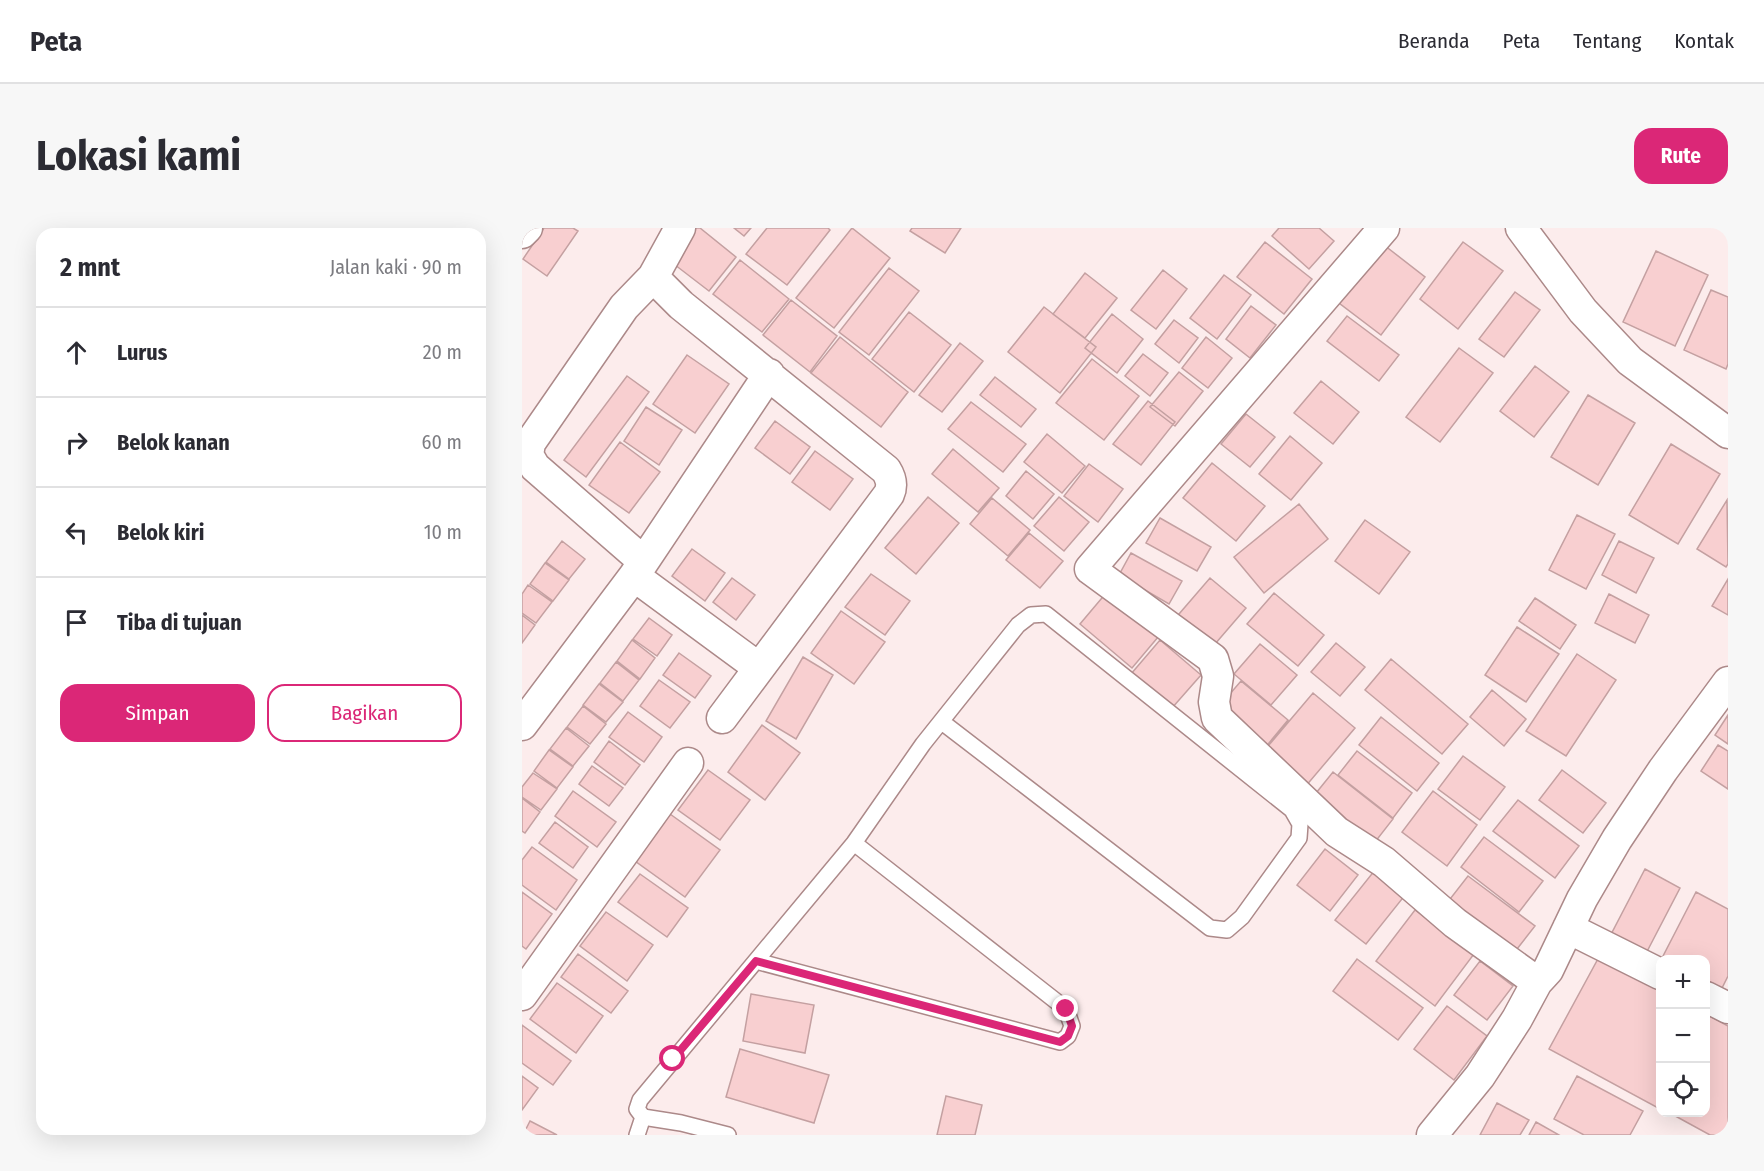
<!DOCTYPE html>
<html lang="id">
<head>
<meta charset="utf-8">
<style>
  :root { --surface:#fff; --page:#f7f7f7; --text:#2b2b33; --muted:#7c7c81; --line:#e1e1e2; --accent:#db2777 }
  body { margin:0; font-family:"Fira Sans Condensed",sans-serif; background:var(--page); color:var(--text) }
  .controls { position:absolute; right:18px; bottom:18px; display:grid; overflow:hidden; border-radius:12px; box-shadow:0 6px 24px #0002 }
  .controls button { width:54px; height:54px; display:grid; place-items:center; padding:0; border:0; border-bottom:2px solid var(--line); background:var(--surface); color:var(--text); font:30px sans-serif }
  .stop { position:absolute; width:18px; height:18px; margin:-14px; border:4px solid #db2777; border-radius:50%; background:#fff }
  .stop.end { background:#db2777; border-color:#fff; box-shadow:0 2px 6px #0008 }
  .list { margin:0; padding:0; list-style:none }
  h2 { display:flex; justify-content:space-between; align-items:center; height:78px; margin:0; padding:0 24px; font-size:26px }
  h2 small { font-size:20px; font-weight:400; color:var(--muted) }
  .list li { display:grid; grid-template-columns:39px 1fr auto; gap:18px; align-items:center; box-sizing:border-box; height:90px; padding:0 24px; border-top:2px solid var(--line) }
  .list b { display:block; font-size:22px; white-space:nowrap }
  .list em { font-size:20px; font-style:normal; color:var(--muted) }
  .actions { display:flex; gap:12px; padding:18px 24px }
  .actions a { flex:1; padding:14px 0; border:2px solid var(--accent); border-radius:18px; text-align:center; font-size:21px; color:var(--accent) }
  .actions .main { background:var(--accent); color:#fff }
  .icon { flex:none; width:33px; height:33px; fill:none; stroke:currentColor; stroke-width:2; stroke-linecap:round; stroke-linejoin:round }
  .map { position:relative; flex:none; width:1206px; height:907px; overflow:hidden; border-radius:18px }
  header { display:flex; align-items:center; gap:36px; box-sizing:border-box; height:84px; padding:0 30px; background:var(--surface); border-bottom:2px solid var(--line) }
  header strong { font-size:28px }
  nav { display:flex; gap:33px; margin-inline-start:auto; font-size:21px }
  .intro { display:flex; align-items:center; justify-content:space-between; box-sizing:border-box; height:144px; padding:0 36px }
  h1 { margin:0; font-size:42px }
  .button { padding:15px 27px; border-radius:18px; background:var(--accent); color:#fff; font-size:21px; font-weight:700 }
  main { display:flex; gap:36px; padding:0 36px }
  aside { flex:1; background:var(--surface); border-radius:18px; box-shadow:0 6px 24px #0002 }
  .map>svg:first-child { display:block }
</style>
</head>
<body>
<header>
<strong>Peta</strong>
<nav><a>Beranda</a><a>Peta</a><a>Tentang</a><a>Kontak</a></nav>
</header>
<div class="intro"><h1>Lokasi kami</h1><a class="button">Rute</a></div>
<main>
<aside>
<h2>2 mnt<small>Jalan kaki · 90 m</small></h2>
<ul class="list">
<li><svg class="icon" aria-label="ahead" viewBox="0 0 24 24"><path d="M12 20V5M6 11l6-6 6 6"/></svg><div><b>Lurus</b></div><em>20 m</em></li>
<li><svg class="icon" aria-label="right" viewBox="0 0 24 24"><path d="M7 20v-9h11M14 6l5 5-5 5"/></svg><div><b>Belok kanan</b></div><em>60 m</em></li>
<li><svg class="icon" aria-label="left" viewBox="0 0 24 24"><path d="M17 20v-9H6M10 6l-5 5 5 5"/></svg><div><b>Belok kiri</b></div><em>10 m</em></li>
<li><svg class="icon" aria-label="arrive" viewBox="0 0 24 24"><path d="M6 21V4h12l-3 4 3 4H6"/></svg><div><b>Tiba di tujuan</b></div></li>
</ul>
<div class="actions"><a class="main">Simpan</a><a>Bagikan</a></div>
</aside>
<div class="map">
<svg width="1206" height="907" viewBox="0 0 1206 907">
  <rect width="100%" height="100%" fill="#fcecec"/>
  <path fill="#f8cfd0" stroke="#c4a0a1" stroke-width="1.5" d="M22,0h29l5,3 -31,45 -24,-17z
    M169,0h9l36,29 -27,34 -43,-33z
    M212,0h17l-7,8z
    M245,0h61l2,2 -43,55 -41,-31z
    M330,0l38,30 -56,70 -38,-30z
    M390,0h49l-16,25 -35,-22z
    M757,0h40l15,13 -25,28 -37,-33z
    M743,14l47,37 -28,35 -47,-37z
    M941,14l40,29 -45,58 -38,-30z
    M862,17l41,32 -44,58 -42,-32z
    M1134,23l52,24 -33,71 -52,-24z
    M218,32l49,39 -27,33 -49,-38z
    M367,40l30,23 -50,64 -30,-23z
    M641,42l24,19 -31,40 -25,-19z
    M563,45l32,25 -32,40 -32,-24z
    M702,47l27,20 -34,44 -27,-21z
    M1189,62l17,7v67l-2,5 -42,-19z
    M993,64l25,18 -36,47 -25,-18z
    M269,72l46,36 -27,36 -47,-37z
    M729,78l25,19 -26,33 -24,-19z
    M522,79l52,40 -36,46 -52,-41z
    M387,84l42,33 -37,47 -42,-33z
    M590,86l31,25 -26,34 -32,-25z
    M825,88l52,39 -20,26 -52,-40z
    M652,92l24,18 -19,25 -24,-19z
    M318,109l68,55 -27,35 -70,-54z
    M684,109l26,21 -24,30 -26,-20z
    M438,115l23,18 -41,51 -23,-17z
    M937,120l34,25 -53,69 -34,-25z
    M621,126l25,19 -18,23 -25,-20z
    M165,127l42,29 -34,49 -42,-29z
    M570,131l47,37 -35,44 -48,-37z
    M1013,138l34,26 -35,45 -34,-26z
    M657,144l24,19 -28,35 -25,-19z
    M105,148l22,16 -63,85 -22,-17z
    M473,149l41,32 -15,18 -41,-32z
    M799,153l38,31 -26,32 -39,-31z
    M1066,167l47,28 -37,62 -47,-28z
    M626,173l27,21 -34,43 -28,-21z
    M449,174l55,42 -23,28 -55,-43z
    M124,179l36,23 -23,35 -35,-24z
    M724,186l29,23 -25,30 -29,-23z
    M253,193l35,26 -20,27 -35,-26z
    M525,206l38,32 -23,27 -38,-31z
    M768,208l32,27 -31,37 -32,-26z
    M98,214l40,30 -31,41 -40,-28z
    M1149,216l49,30 -42,70 -49,-29z
    M431,221l46,39 -21,24 -46,-38z
    M293,223l38,28 -23,31 -38,-28z
    M690,235l53,43 -29,35 -53,-43z
    M567,236l34,25 -25,33 -34,-26z
    M504,243l28,23 -21,25 -27,-23z
    M406,269l31,26 -43,51 -31,-26z
    M537,269l30,25 -25,29 -30,-25z
    M470,270l38,32 -22,26 -38,-32z
    M1205,272l1,64 -2,3 -29,-18z
    M777,276l29,35 -64,54 -30,-36z
    M1055,287l38,19 -29,55 -37,-19z
    M638,290l51,29 -14,24 -51,-28z
    M843,292l45,32 -31,42 -44,-33z
    M507,305l34,28 -23,27 -34,-28z
    M40,313l23,18 -16,20 -23,-17z
    M1097,313l35,17 -18,35 -34,-18z
    M170,321l33,24 -20,28 -33,-25z
    M609,325l51,28 -13,23 -50,-29z
    M23,335l24,17 -16,21 -23,-17z
    M349,346l39,27 -25,34 -40,-28z
    M210,350l23,17 -19,25 -23,-18z
    M688,350l36,30 -37,43 -36,-30z
    M1206,351v36l-16,-9z
    M6,357l24,17 -16,21 -14,-10v-19z
    M590,358l52,44 -32,38 -52,-44z
    M752,365l50,42 -26,31 -51,-42z
    M1087,366l40,21 -14,28 -40,-20z
    M1013,370l41,27 -16,24 -41,-28z
    M319,383l44,31 -31,42 -43,-31z
    M0,387l13,10 -13,18z
    M127,390l23,17 -15,21 -24,-17z
    M995,399l42,27 -33,48 -41,-27z
    M110,412l23,18 -15,21 -23,-18z
    M638,412l41,35 -29,33 -41,-34z
    M814,415l29,24 -25,29 -29,-24z
    M738,416l37,31 -26,30 -37,-31z
    M157,425l32,23 -16,22 -32,-23z
    M1055,426l39,26 -50,76 -40,-25z
    M281,429l30,18 -37,64 -30,-18z
    M869,431l77,65 -26,30 -77,-64z
    M94,434l23,18 -16,21 -23,-18z
    M137,452l31,22 -20,26 -30,-22z
    M719,453l47,39 -24,29 -47,-40z
    M77,456l24,18 -17,20 -23,-17z
    M970,462l34,29 -22,27 -34,-29z
    M791,465l42,35 -50,59 -42,-35z
    M61,478l23,18 -16,20 -23,-17z
    M106,484l34,25 -18,25 -35,-25z
    M1206,487v29l-13,-9z
    M859,489l58,46 -22,28 -58,-46z
    M240,497l38,28 -35,47 -37,-28z
    M44,500l23,18 -16,20 -23,-17z
    M87,513l31,24 -15,20 -31,-23z
    M1196,517l10,6v38l-27,-18z
    M27,522l24,17 -16,21 -23,-17z
    M835,523l55,42 -19,25 -55,-43z
    M941,528l42,31 -25,33 -42,-31z
    M70,538l31,22 -14,18 -30,-22z
    M186,542l42,30 -30,40 -42,-30z
    M1040,542l44,33 -23,30 -44,-33z
    M811,544l60,47 -25,32 -60,-48z
    M11,545l24,16 -16,21 -19,-13v-10z
    M51,563l43,31 -19,25 -42,-31z
    M911,563l44,34 -30,41 -45,-34z
    M0,570l18,14 -15,21 -3,-2z
    M996,572l61,46 -24,32 -62,-47z
    M148,586l50,36 -35,47 -50,-36z
    M33,594l33,25 -15,21 -34,-25z
    M962,609l59,44 -24,31 -58,-45z
    M10,619l45,33 -21,30 -34,-25v-25z
    M803,621l33,26 -28,36 -33,-26z
    M1123,641l35,19 -39,75 -35,-19z
    M853,642l31,24 -40,50 -31,-24z
    M118,646l48,34 -21,29 -49,-35z
    M946,648l67,50 -25,32 -67,-50z
    M0,664l30,22 -26,35 -4,-3z
    M1174,664l32,17v67l-9,18 -13,-7v-27h-45z
    M893,682l59,44 -39,52 -59,-45z
    M84,684l47,33 -26,36 -47,-35z
    M56,726l50,37 -17,22 -50,-36z
    M1077,729l61,33v119l-111,-60z
    M835,731l66,49 -25,32 -65,-49z
    M958,733l33,25 -26,34 -33,-25z
    M35,755l46,33 -27,37 -46,-34z
    M229,766l63,11 -9,48 -62,-12z
    M925,778l40,30 -33,44 -40,-31z
    M1184,786l22,12v109h-18l-42,-23h38z
    M0,797l49,36 -18,24 -31,-22z
    M218,821l89,26 -15,48 -88,-26z
    M0,848l16,12 -16,22z
    M1055,848l66,35 -13,24h-46l-30,-16z
    M424,868l36,9 -7,30h-38z
    M975,875l32,17 -9,15h-40z
    M8,893l27,14h-34z
    M1014,894l23,13h-30z"/>
  <g fill="none" stroke-linecap="round" stroke-linejoin="round">
    <defs>
      <path id="lane" d="M234,733l304,81 8,-6 4,-10 -6,-17 -212,-166
        M115,907l6,-18
        M206,907l-47,-12 -38,-6 -6,-8 3,-9 214,-257 69,-99 95,-119 13,-10 15,-1 246,196 8,14 -1,14 -57,79 -15,13 -17,-2 -268,-206"/>
      <path id="street" d="M862,0l-294,341 123,90 5,17 -4,26 3,16 120,114 47,30 71,61 82,59
        M999,0l62,83 47,50 98,72
        M0,5l5,-5
        M131,49l27,-49
        M121,333l-108,-94 -7,-12 2,-12 94,-136 29,-30 28,28 205,165c5,8 7,15 3,24l-167,224
        M112,348l125,92
        M0,497l112,-149 135,-202
        M1046,700l92,46
        M0,767l166,-232
        M1184,769l22,11
        M910,907l48,-59 37,-57 20,-37 11,-12 34,-71 35,-60 46,-69 65,-88"/>
    </defs>
    <use href="#lane" stroke="#ac8989" stroke-width="18"/>
    <use href="#street" stroke="#ac8989" stroke-width="33"/>
    <use href="#lane" stroke="#fff" stroke-width="15"/>
    <use href="#street" stroke="#fff" stroke-width="30"/>
  </g>
  <g fill="none" stroke-linecap="round" stroke-linejoin="round">
    <path stroke="#db2777" stroke-width="8" d="M151,831l83,-98 304,81 8,-6 4,-10 -6,-17"/>
  </g>
</svg>
<div class="controls">
<button>+</button>
<button>−</button>
<button><svg class="icon" aria-label="locate" viewBox="0 0 24 24"><circle cx="12" cy="12" r="6"/><path d="M12 2v4M12 18v4M2 12h4M18 12h4"/></svg></button>
</div>
<div class="stop" style="left:151px;top:831px"></div>
<div class="stop end" style="left:544px;top:781px"></div>
</div>
</main>
</body>
</html>
